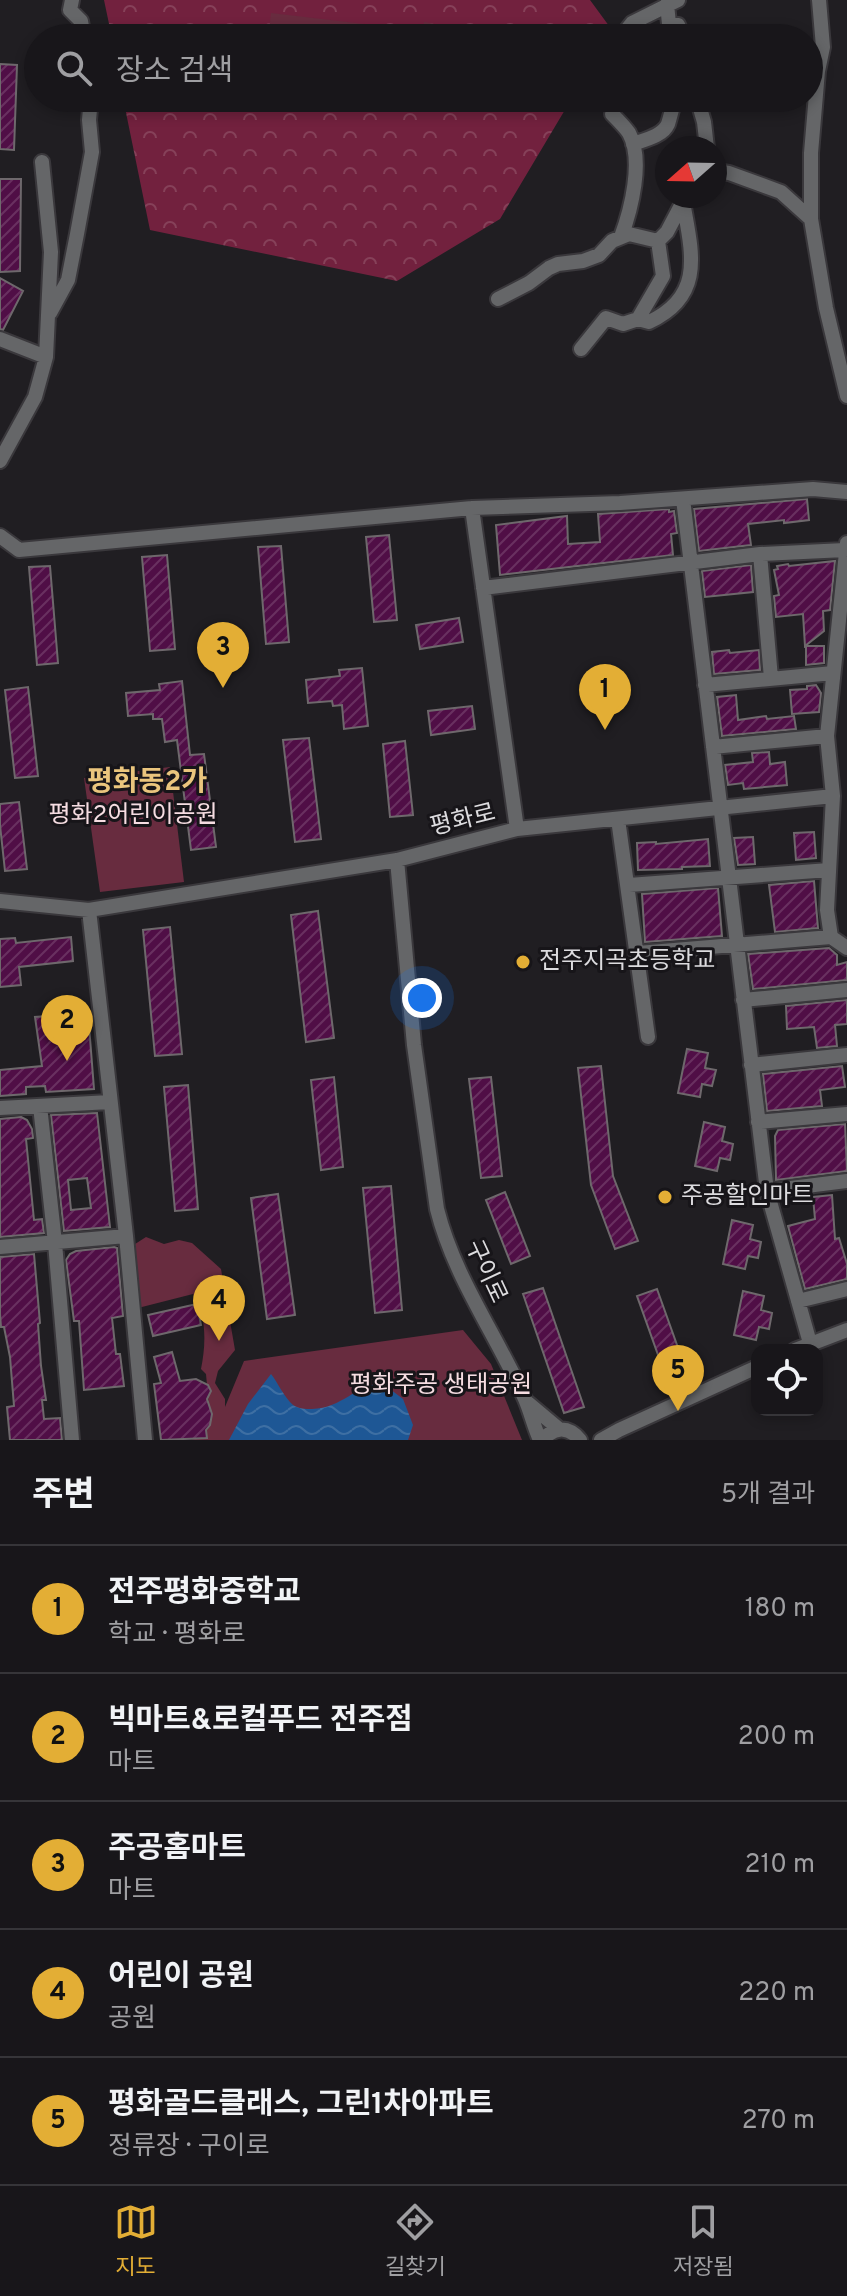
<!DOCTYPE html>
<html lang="ko">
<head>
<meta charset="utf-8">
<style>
  :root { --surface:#18161a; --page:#252327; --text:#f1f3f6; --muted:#9f9fa2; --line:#363539; --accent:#e3ae35 }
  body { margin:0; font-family:Overpass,"Noto Sans KR",sans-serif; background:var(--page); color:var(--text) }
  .controls { position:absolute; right:24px; bottom:24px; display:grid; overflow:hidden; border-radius:16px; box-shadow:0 4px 12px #0003 }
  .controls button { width:72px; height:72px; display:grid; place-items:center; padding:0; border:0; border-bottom:2px solid var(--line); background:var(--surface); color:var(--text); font:40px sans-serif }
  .compass { position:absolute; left:655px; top:136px; width:72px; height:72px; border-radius:50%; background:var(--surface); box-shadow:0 4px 12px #0003; rotate:250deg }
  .you { position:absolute; left:422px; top:998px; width:28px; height:28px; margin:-20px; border:6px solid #fff; border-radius:50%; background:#1a73e8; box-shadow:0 0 0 12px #1a73e833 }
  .badge { display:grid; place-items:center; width:52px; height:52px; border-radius:50%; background:var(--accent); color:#111; font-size:26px; font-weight:700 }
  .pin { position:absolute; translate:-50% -66px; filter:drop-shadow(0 2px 4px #0008) }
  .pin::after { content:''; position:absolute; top:42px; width:28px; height:24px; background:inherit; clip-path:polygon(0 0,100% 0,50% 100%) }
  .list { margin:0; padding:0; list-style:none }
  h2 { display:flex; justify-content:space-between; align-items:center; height:104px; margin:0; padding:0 32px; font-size:34px }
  h2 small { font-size:26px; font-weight:400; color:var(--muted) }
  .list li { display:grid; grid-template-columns:52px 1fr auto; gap:24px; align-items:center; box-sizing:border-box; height:128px; padding:0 32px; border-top:2px solid var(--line) }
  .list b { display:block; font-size:30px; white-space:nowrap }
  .list p { margin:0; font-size:26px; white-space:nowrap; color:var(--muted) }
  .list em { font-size:26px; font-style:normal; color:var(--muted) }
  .icon { flex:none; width:44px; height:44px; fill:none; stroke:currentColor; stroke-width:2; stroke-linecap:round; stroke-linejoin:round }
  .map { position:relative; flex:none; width:847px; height:1440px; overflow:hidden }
  .search { position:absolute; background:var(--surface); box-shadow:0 4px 12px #0003; left:24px; right:24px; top:24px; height:88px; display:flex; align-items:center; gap:20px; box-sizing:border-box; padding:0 28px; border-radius:44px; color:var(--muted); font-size:30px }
  .sheet { height:744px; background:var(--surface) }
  nav { display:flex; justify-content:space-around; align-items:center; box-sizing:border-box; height:112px; border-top:2px solid var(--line); background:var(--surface); font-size:22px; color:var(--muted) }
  nav a { display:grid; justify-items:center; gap:4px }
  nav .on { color:var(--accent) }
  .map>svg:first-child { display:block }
</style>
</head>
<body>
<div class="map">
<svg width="847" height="1440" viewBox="0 0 847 1440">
  <defs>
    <pattern id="forest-crowns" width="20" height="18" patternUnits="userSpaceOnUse" patternTransform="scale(2)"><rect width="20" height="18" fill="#72213e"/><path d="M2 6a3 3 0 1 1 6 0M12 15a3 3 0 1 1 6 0" fill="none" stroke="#864159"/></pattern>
    <pattern id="water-waves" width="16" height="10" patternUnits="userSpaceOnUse" patternTransform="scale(2)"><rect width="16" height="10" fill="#1e5795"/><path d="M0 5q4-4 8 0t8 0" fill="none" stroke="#3e6fa3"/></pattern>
    <pattern id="building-hatch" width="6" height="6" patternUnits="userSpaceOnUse" patternTransform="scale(2)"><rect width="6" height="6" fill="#500e46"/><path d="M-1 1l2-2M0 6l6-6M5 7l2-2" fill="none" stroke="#693060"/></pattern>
  </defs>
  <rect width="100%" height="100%" fill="#201e22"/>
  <path fill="url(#forest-crowns)" d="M104,0h486l22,30 -4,8h-496z
    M123,98h449l-72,121 -103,62 -247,-51z"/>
  <path fill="#682c3f" d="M271,13l153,18v-9l55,10 -1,6h-210z
    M170,767l14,115 -84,10 -16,-114z
    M146,1237l18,7 15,-4 13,3 29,26 14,81 -17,21 -3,12 10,16v8l19,-46 219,-31 28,34 31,76h-331l12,-3 7,-18 -4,-45 -5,-5c5,-24 6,-54 -8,-75l-55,14 -6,-62z"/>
  <path fill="url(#water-waves)" d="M271,1374c7,9 13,23 22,31 6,4 12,4 19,4 31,-1 43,-24 70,-26l21,16 10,26 -5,15h-179l19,-36z"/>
  <path fill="url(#building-hatch)" stroke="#6e686c" stroke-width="2" fill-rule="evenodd" d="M0,64l17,1 -3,85 -14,-1z
    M0,179h21l-1,92 -20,1z
    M0,278l23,13 -20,39 -3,-1z
    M807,499l2,21 -25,3v-3l-36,4 3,21 -52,6 -5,-42z
    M669,509v3l5,-1 3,22 -6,1 2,21 -173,20 -4,-50 71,-9 1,28 32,-2 -2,-28z
    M389,535l8,85 -23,2 -8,-85z
    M281,546l8,96 -23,2 -8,-97z
    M167,555l8,94 -25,2 -8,-94z
    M835,561l-5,49 -7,1 1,20 -19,15 -2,-32 -27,3 -2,-21 5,-1 -5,-25 4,-1 -1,-3 11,-2 1,2z
    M751,565l2,27 -48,5 -3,-26z
    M50,566l8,97 -21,2 -8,-98z
    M459,618l4,24 -43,7 -4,-24z
    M806,646h18v17l-18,2z
    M729,650l1,3 29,-3 1,20 -46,4 -2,-22z
    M362,668l6,58 -24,3 -2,-24 -9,1 -1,-5 -24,2 -2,-23 34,-4 -1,-6z
    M182,681l8,74 14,-1 12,93 -25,3 -14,-110 -12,2 -3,-23h-9v-5l-25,2 -2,-23 34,-3 -1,-6z
    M816,685l5,8 -2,19 -27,2 -2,-24 17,-1v-3z
    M28,687l10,89 -23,2 -10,-88z
    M736,695l2,25 28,-4 1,3 27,-3 2,13 -74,7 -5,-39z
    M472,706l3,23 -44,6 -3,-24z
    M309,738l12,101 -26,3 -12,-102z
    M405,741l8,74 -23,2 -7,-73z
    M769,752l1,12 15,-2 2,23 -43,4 -1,-6 -15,2 -3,-20 28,-3 -1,-9z
    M19,802l8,67 -22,2 -5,-46v-21z
    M814,832l2,26 -20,2 -2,-27z
    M753,837l2,27 -17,1 -4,-27z
    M708,839l2,27 -28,1v2l-44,1 -1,-27 19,-1v2z
    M814,881l4,47 -43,4 -6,-47z
    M718,888l4,48 -77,6 -3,-48z
    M318,911l16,127 -28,4 -15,-127z
    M170,927l12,127 -27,2 -12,-126z
    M71,937l2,24 -54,6 2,18 -21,2v-48l15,-1 1,5z
    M829,948l8,7v10l10,-3v18l-94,9 -5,-35z
    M847,1000v24l-12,1 2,21 -20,2 -3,-21 -27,2 -1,-23z
    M88,1013l6,76 -48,3 -1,-6 -19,1v7l-26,2v-26l42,-4 -7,-49z
    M687,1049l21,4 -3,15 11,2 -4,16 -10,-2 -2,13 -22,-4z
    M601,1066l12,110 25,65 -23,8 -24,-64 -13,-117z
    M842,1066l3,21 -25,3 2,16 -55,5 -4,-37z
    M334,1077l9,90 -22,3 -10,-90z
    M491,1077l11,99 -21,2 -12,-99z
    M188,1085l10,124 -23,2 -11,-124z
    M97,1113l13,114 -46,4 -13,-116zM87,1178l4,30 -20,2 -3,-30z
    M21,1117l6,3 5,9 1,9 -7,1 8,81 8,-1 2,14 -44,4v-118z
    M704,1122l21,5 -3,14 11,3 -3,16 -10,-2 -3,13 -22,-5z
    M845,1124l2,47 -71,9 -1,-44 3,-6z
    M391,1186l11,124 -27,3 -12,-125z
    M505,1192l25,64 -19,8 -25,-64z
    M278,1194l17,121 -28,4 -16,-121z
    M832,1195l3,44 4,-1 8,26v15l-42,10 -17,-63 27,-7 -2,-22z
    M732,1220l21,5 -3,14 11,3 -3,16 -10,-2 -3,13 -22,-5z
    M114,1247l3,1 6,68 -11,2 4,36h4l4,32 -40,4 -5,-69h-5l-8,-61 4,-6 6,-3z
    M34,1254l6,69 -2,1 3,42 5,34h-4l2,19 16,-1 2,22h-52l-3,-33 7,-1 -4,-49 -6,-30h-3l-1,-13v-57z
    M543,1288l41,119 -20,6 -41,-119z
    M657,1289l30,84 -20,7 -30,-84z
    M743,1291l21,5 -3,14 11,3 -3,16 -10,-2 -3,13 -22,-5z
    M197,1304l4,21 -48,11 -5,-21z
    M172,1352l8,29 16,-2 12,6 3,6 -4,8 5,15 -2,11 -4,5 1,8 -46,2 -7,-56 7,-1 -7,-26z"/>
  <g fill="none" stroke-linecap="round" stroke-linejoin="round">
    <defs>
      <path id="minor" d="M72,0l-2,10 11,11 3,17
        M667,4l2,20 9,1 6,13
        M620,38l12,-15 46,-23
        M697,98l7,24 3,26
        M612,114c6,6 13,13 17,19 15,27 2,77 -8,104
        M633,144c11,-4 30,-8 35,-20 3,-9 4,-17 8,-26
        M715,171l14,2 52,19 30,27 15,89 21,88
        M811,219v-66l7,-82 5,-24 -4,-47
        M498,299l31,-16 20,-15 9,-4 25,-3 16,-6 13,-14 17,-7 29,7 9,-9 19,-36
        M50,313l18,-33 9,-46 15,-82 -3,-32 2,-22
        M638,319l25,-43 -5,-35
        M0,339l46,18
        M581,349l25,-31 17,6 15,-5 11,3c56,-26 43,-69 34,-120
        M0,461l35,-64 11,-40 5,-105 -9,-90
        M683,499l84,692 43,152
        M472,508l45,321
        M0,536l19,14 453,-42 148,-5 193,-14 34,3
        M847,543l-20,193 6,60 -6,114 4,27 16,11
        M760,554l11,124
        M483,588l277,-34 85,-4
        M705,685l128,-12
        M713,747l114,-11
        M618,819l30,218
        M397,860l17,185 23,164c17,68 60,127 88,190 6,14 9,28 15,41
        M629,885l200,-15
        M0,901l89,9 308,-50 120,-31 316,-33
        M89,910l37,326 19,204
        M638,953l193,-16
        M743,1000l104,-10
        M751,1065l96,-10
        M40,1106l15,137 17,197
        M0,1108l110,-6
        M758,1122l89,-8
        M767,1191l80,-10
        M0,1247l126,-11
        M798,1301l49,-12
        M795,1350l52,-20
        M528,1403l31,26
        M543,1440c11,-14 26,-14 37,0
        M601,1440l18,-10 138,-63"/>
    </defs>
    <use href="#minor" stroke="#3a383c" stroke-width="18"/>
    <use href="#minor" stroke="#656668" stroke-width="14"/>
  </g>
  <g fill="#e3ae35" stroke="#171519" stroke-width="3">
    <circle cx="523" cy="962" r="8"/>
    <circle cx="665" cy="1197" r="8"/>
  </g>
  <g text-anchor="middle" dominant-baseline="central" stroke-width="6" stroke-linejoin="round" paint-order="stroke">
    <g font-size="24" fill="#f6dde2" stroke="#171519">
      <text x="133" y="816">평화2어린이공원</text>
      <text x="441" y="1386">평화주공 생태공원</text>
    </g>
    <g font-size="24" fill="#dcdbde" stroke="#171519">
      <text transform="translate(463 821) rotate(-14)">평화로</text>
      <text transform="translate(485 1272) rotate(65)">구이로</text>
    </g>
    <g font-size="24" fill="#dcdbde" stroke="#171519" text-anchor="start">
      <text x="539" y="962">전주지곡초등학교</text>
      <text x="681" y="1197">주공할인마트</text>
    </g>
    <g font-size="28" font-weight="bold" fill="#eac57d" stroke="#171519">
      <text x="147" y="783">평화동2가</text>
    </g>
  </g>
</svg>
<div class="controls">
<button><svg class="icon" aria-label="locate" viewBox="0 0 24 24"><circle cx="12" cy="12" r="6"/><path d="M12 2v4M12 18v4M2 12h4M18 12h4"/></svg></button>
</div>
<svg class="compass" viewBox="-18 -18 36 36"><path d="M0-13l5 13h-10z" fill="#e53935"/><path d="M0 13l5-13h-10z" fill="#9f9fa2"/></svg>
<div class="you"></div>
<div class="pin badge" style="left:605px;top:730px">1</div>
<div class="pin badge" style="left:67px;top:1061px">2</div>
<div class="pin badge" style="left:223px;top:688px">3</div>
<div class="pin badge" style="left:219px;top:1341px">4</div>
<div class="pin badge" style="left:678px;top:1411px">5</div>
<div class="search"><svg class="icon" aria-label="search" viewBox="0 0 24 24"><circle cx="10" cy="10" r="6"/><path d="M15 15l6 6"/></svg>장소 검색</div>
</div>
<section class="sheet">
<h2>주변<small>5개 결과</small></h2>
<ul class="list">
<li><span class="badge">1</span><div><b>전주평화중학교</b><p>학교 · 평화로</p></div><em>180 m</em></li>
<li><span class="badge">2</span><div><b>빅마트&amp;로컬푸드 전주점</b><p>마트</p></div><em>200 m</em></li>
<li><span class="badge">3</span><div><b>주공홈마트</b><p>마트</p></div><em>210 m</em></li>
<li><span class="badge">4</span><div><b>어린이 공원</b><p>공원</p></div><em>220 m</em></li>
<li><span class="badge">5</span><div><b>평화골드클래스, 그린1차아파트</b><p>정류장 · 구이로</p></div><em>270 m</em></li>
</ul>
</section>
<nav>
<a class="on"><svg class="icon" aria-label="map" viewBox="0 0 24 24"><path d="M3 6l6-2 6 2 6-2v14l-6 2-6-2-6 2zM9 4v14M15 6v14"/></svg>지도</a>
<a><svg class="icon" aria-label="directions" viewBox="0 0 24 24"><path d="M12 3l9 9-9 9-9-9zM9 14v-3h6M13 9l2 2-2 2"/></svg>길찾기</a>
<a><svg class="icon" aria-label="saved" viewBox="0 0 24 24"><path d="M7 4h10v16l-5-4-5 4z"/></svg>저장됨</a>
</nav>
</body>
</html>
